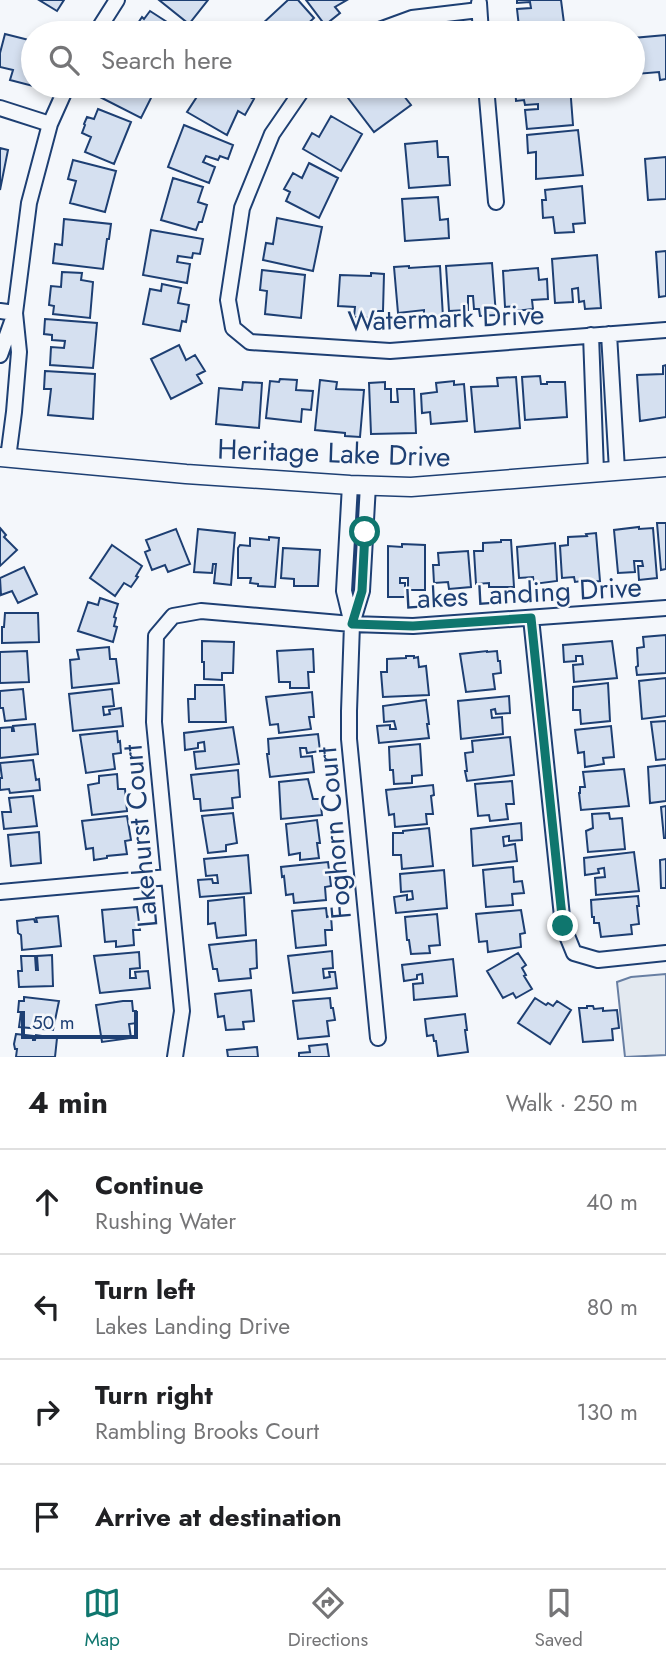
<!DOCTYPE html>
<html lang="en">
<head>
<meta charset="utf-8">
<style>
  :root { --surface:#fff; --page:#f6f6f6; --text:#202124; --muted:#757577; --line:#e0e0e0; --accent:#0f766e }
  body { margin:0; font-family:Jost,sans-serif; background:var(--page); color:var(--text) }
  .scale { position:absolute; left:21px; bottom:18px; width:117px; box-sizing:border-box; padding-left:7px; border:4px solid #1d3f73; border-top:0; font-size:19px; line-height:24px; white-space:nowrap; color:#1d3f73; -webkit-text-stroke:5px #f4f7fb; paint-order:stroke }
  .stop { position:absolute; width:21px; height:21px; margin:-16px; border:5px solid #0f766e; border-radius:50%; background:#fff }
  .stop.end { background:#0f766e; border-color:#fff; box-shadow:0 2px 7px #0008 }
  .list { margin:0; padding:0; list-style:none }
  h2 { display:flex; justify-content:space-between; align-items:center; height:91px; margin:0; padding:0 28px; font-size:30px }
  h2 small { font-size:23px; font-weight:400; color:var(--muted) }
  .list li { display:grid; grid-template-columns:46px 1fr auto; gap:21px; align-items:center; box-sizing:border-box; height:105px; padding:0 28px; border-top:2px solid var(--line) }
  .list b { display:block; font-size:26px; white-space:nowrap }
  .list p { margin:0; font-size:23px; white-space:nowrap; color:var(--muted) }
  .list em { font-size:23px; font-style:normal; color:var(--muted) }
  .icon { flex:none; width:38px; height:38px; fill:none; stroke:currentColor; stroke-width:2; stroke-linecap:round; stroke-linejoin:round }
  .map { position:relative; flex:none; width:666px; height:1057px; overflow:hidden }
  .search { position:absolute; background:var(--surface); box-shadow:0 4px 10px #0003; left:21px; right:21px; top:21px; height:77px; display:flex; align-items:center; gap:18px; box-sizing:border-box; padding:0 24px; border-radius:38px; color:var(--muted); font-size:26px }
  .sheet { height:511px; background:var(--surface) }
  nav { display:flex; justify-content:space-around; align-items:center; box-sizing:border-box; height:98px; border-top:2px solid var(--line); background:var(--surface); font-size:19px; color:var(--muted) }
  nav a { display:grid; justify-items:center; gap:4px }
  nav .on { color:var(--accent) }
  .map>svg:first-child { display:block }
</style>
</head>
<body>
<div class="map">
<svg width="666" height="1057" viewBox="0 0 666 1057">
  <rect width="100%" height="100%" fill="#f4f7fb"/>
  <path fill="#e3e9f0" stroke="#687fa3" stroke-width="2" d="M666,974v81l-41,2 -8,-75 14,-5z"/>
  <path fill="#d5e0f0" stroke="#1d3f73" stroke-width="2" d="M39,0h25l-7,11z
    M159,0h49l-19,24z
    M288,0h10l16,18 -12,11 4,4h-38l-7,-8z
    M306,0h41l-12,7 5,6 -15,12z
    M517,0h44l3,23 -45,4 -2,-18 14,-1 -1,-6 -13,1z
    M150,11l31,20 -1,2 -48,-1 10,-15 2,2z
    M5,34l28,7v45l-23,-6 3,-10 -13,-3v-14z
    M666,35v44l-6,1 -1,-8 -23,2 -3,-36z
    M98,86h59l-16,32 -47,-24z
    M204,86h26l24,13 -9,16 -7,-4 -11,24 -40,-23z
    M347,86h49l15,19 -37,27 -32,-42z
    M419,86h34l-31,10z
    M515,86h55l3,39 -46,4 -2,-19 13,-1v-5l-13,1 -1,-5 -8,1z
    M98,109l33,13 -17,42 -29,-12 6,-15 -9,-4 3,-8 -1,-1 3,-7 7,2z
    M331,116l31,18 -21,37 -38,-22 9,-16 7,4z
    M184,125l49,20 -5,14 -8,-3 -2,4 -12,-4 -3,6 12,5 -6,16 -41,-16z
    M578,130l5,45 -47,4v-27l-8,1 -1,-18z
    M437,141l1,16h10l2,28 -41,3 -4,-44z
    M0,148l8,2 -8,40z
    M666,157v42l-18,1 -3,-41z
    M73,160l43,11 -11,41 -35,-9 6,-22 -8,-2z
    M309,163l29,15 -19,40 -33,-17 4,-9 -6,-3 9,-16 9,5z
    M173,178l30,9 -5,15 9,3 -5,17h-3l-3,8 -35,-10z
    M582,186l3,37 -12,1 1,8 -19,1 -2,-16 -10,1 -1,-18h4l-1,-10z
    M438,197l2,23 8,-1 1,19 -44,3 -3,-42z
    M277,218l45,9 -9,44 -50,-11 3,-17 7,1z
    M64,219l47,5 -2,15h-2l-4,30 -50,-6 2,-19 7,1z
    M151,230l52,9 -3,15 -7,-1 -1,5 -14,-2 -1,6 13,2 -3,19 -44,-8z
    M666,251v45l-7,1 -3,-45z
    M597,255l4,53 -16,1 -1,-8 -5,1 -1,-14 -6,1 1,13 -18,1 -3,-44z
    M492,263l4,52 -16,1 -1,-7h-5l-1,-13h-5v14l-19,1 -3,-45z
    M409,266v2l31,-2 3,51 -19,1v-8l-26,3 -4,-46z
    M538,268l1,12 8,-1 1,20 -16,1 1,9 -18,2v-5l-10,1 -2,-36z
    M262,270l43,5 -4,43 -36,-4 2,-23 -7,-1z
    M62,272l20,1 -1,7 12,2 -3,36 -37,-4 1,-8 -5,-1 2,-19 10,1z
    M371,273l13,1 -1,37h-10l-1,7 -18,-1 1,-10 -17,-1 2,-31 31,1z
    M162,284l19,4 -3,15 11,2 -3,17 -4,-1 -2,10 -37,-7 7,-35 11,2z
    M45,319l52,4 -4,45 -43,-3 1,-18 13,1 1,-7 -13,-1v-5l-8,-1z
    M179,345l7,15 9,-5 10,16 -8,4 5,8 -31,16 -20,-40z
    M666,365v52l-26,4 -3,-46 26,-1v-8z
    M45,371l50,3 -2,45 -45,-4 3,-26h-7z
    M540,376l1,8h6v-2h18l2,35 -42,3 -3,-43z
    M516,377l4,51 -45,4 -4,-45 27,-1 -1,-8z
    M280,379l17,1 -1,10 17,1 -2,19 -9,-1 -1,13 -35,-4 4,-37 9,1z
    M320,380l17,2 -1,7 28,1 -4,47 -15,-1v-3l-30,-3z
    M454,381v4l10,-1 3,37 -36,3 -1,-12 -8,1 -1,-19 16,-2 -1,-9z
    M243,382l19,1 -3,45 -43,-4 3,-36 23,2z
    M385,382v7h6v13h7l-1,-13h17l2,44 -45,1 -2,-51z
    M657,523h9v46l-5,1z
    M639,527v2l14,-1 4,50 -18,2 -1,-14h5l-1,-5h-8l1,11 -17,1 -4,-43z
    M0,528l6,7 -2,2 13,13 -17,16z
    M176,529l14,35 -22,8 -3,-7 -13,5 -7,-18 5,-2 -4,-10z
    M198,529l37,4 -4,52 -17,-2 2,-19h-3l-1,9 -18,-1z
    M596,533l4,48 -18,2v-2l-7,1 -1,-5 -12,1 -2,-32 8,-1v-8l19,-1 -1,-2z
    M269,537l10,1 -4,49 -17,-1v-2l-8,-1 1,-5h-13v-30l2,-3 10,1v-8l19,2z
    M501,540h10l3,47h-25v-4l-13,1 -2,-33h9v-8l18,-1z
    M555,543l2,38 -23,3 -1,-7 -14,1 -2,-31z
    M402,544l23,1v45h-17v-12h-8v5h5v14h-17v-51l14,1z
    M112,545l30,21 -6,10 2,1 -7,10 -7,-4 -9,13 -25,-18z
    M283,548l37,2 -2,36h-24v-7l-13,-1z
    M468,551l3,36 -22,2 -1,-7 -14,1 -1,-18h6l-1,-12z
    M24,567l13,27 -19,9 -6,-12 -11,4 -1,-17z
    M100,598l18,6 -4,13 2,1 -2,8 3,1 -4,15 -35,-11 10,-29 10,3z
    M5,613h33l1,29 -37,1v-16h2z
    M666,635v38l-29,2 -1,-8 2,-1 -1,-18 7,-1 -1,-10z
    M202,641l32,1 -1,31h-11v7l-18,-1v-17h-2z
    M612,641l5,37 -43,4 -1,-17 10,-1 -1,-8h-6v5l-12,1 -1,-17z
    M109,647l1,12h6l3,24 -47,5 -2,-28 9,-1 -2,-9z
    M313,649l1,23h-6l1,16h-19v-6h-11l-2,-31z
    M27,651l2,31 -29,1v-31z
    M487,651v1l10,-1 1,10h2l1,12 -8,1 2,15 -29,3 -6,-38z
    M406,656h8v2l4,-1 1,10 7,-1 3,29 -46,2 -2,-25h6v-13l19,-1z
    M666,678v38l-24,3 -3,-38z
    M608,683l2,38 -29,3 -1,-14h-7v-23z
    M195,685h29l2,37h-37l-1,-23h7z
    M23,689l3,30 -21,2 -2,-13h-3v-17z
    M112,689l2,17 -11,1 1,8 6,-1 -1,-4 12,-2 2,18 -50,5 -4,-37z
    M312,692l2,25h-5l2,12 -32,4 -1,-9 -8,1 -4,-28z
    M509,696l1,17 -14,1 -1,-5 -4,1 1,8 10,-1 1,17 -42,5 -3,-38z
    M426,700l3,24h-2l2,14 -50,5 -2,-17 13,-1v4h6l-2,-8 -10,1 -1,-16z
    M666,721v38l-10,1 -5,-38z
    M35,724l3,30 -38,4v-30l12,-1v4h2l-1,-5z
    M611,726l3,31 -11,1 1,6 -19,3 -1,-15 -6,1 -3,-23z
    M233,727l6,37 -43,5 -2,-17 11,-1 -1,-9 -6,1v5l-13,2 -1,-17z
    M117,731l1,11 2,-1 1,12 -8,1 2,15 -29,4 -6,-38z
    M318,734l2,17 -13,2 -1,-5h-6l1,9 11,-1 2,16 -44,5 -3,-23h2l-1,-15z
    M510,737l4,38 -47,6 -2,-10h2l-2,-18 8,-1 -1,-11z
    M420,744l2,31 -10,1v7l-18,1 -1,-14h-3l-1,-23z
    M33,760l3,20 3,-1 1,11 -30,3 -1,-4 -9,1v-12h2l-2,-15z
    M666,765v36l-16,2 -2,-36z
    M624,769l5,37 -48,4 -2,-17h1v-6h5l-2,-15z
    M238,770l2,27 -8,1 1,10 -32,3 -1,-12h-6l-3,-24z
    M117,774l1,15h7l2,22 -35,4 -4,-30 11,-2v-7z
    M308,779l5,20h7l2,16 -41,4 -2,-37z
    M512,781l2,23h-8l2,15 -18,2 -1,-6 -11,1 -3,-32z
    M433,785l1,10 -3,1 2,18h-7l1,10 -32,3 -1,-13 -5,1 -3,-25z
    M33,796l4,30 -33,3 -2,-17h9l-2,-14z
    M666,806v32h-2l-3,-31z
    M233,813l4,30 -11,2v6l-18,2 -6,-37z
    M609,813l1,6 12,-1 3,31 -37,3 -2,-21 7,-3 -1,-14z
    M127,816l4,24 -6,1 2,13 -20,2v2l-13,2 -1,-12 -7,1 -4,-28z
    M317,820l3,23h-3l2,15 -19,2v-7l-11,2 -3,-31z
    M521,823l1,17 -13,1v-5l-6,1 1,9 11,-2 2,17 -44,5 -2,-37z
    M429,828l4,38 -31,3 -1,-14h-8v-22h10v-2z
    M39,832l2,31 -30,3 -3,-31z
    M634,852l5,39 -43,4 -1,-17 10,-1 -1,-9 -6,1 1,4 -14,2 -1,-17z
    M248,855l3,38 -51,4 -2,-17 14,-1 1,4h5l-1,-8 -11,1 -2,-17z
    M666,859v29h-5l-1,-28z
    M328,862l3,24 -6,1 1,13 -32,3 -1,-9 -7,1 -2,-19 -2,1 -1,-10z
    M513,867l1,15 8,-1 2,12 -12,1 1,11 -27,2 -3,-37z
    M444,870l3,38 -51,5 -2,-16 13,-2v5l6,-1 -1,-8 -11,1 -1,-18z
    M638,896l1,10h-2l2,18 -8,1 1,9 -31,3 -2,-14h-5v-6h-2l-1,-17z
    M244,897l2,38 -29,3 -2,-15 -7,1v-23z
    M137,907l3,23h-7l1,15 -18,2v-6l-11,1 -3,-32z
    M326,908l1,9 4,-1 1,14h-7l1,15 -30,3 -4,-37z
    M521,910l4,23 -5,1 1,13 -33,5 -1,-11 -8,1 -3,-28z
    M437,914l3,31 -11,1 1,7 -19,1 -2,-14h-2l-2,-23z
    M58,916l3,30 -39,4 -1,-15 -3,-2 -1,-12 17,-2 1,3h2l-1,-4z
    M256,940l1,28 -7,1 1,9 -32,3 -2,-12h-4l-4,-24z
    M332,951l1,17 -10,1 1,9 6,-1 -1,-5h6l2,16 -44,5 -5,-37z
    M139,952l1,16 -10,1v9h6l-1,-6 13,-1 2,17 -50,5 -6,-37z
    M518,953l8,12 -4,3 4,7 -2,1 8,13 -16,9 -3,-5 -10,5 -16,-27z
    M52,955l1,31 -34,1 -1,-16h4l-1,-15h14l1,14h2l-1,-14z
    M453,959l4,37 -43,4 -1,-16 10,-1 -1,-9 -5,1v4l-13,2 -2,-16z
    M251,990l3,31 -11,1 1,7 -18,1 -2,-14 -6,1 -3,-23z
    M24,997l35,4 -6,29 -34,-3 2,-15h-3l1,-11h5z
    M330,998l1,10h2l2,12 -8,1 2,15 -31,3 -5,-38z
    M535,998l11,7 2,-2 5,3 4,-5 14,9 -21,34 -32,-21z
    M123,1001h9l1,10h3l1,12 -8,1 2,14 -29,4 -6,-37z
    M587,1006h6l1,3 9,-1v3l14,-1 2,18 -7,1 1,11 -30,2 -4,-34h8z
    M465,1014l2,16h-2l3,22 -30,4 -2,-15h-2l-1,-6 -6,1 -2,-17z
    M16,1034l17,2v4h2l1,-5 21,3 -2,19h-39l1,-8h-2l-1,-5z
    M327,1044l2,13h-30v-4l11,-1 -1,-6z
    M257,1047l1,10h-30l-1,-7z"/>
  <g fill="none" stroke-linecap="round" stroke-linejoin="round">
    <defs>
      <path id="minor" d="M479,3l2,30
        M96,33l21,-33
        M371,33l41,-15 67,-8
        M305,86l-33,48 -30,74 -14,92 5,28 17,14 140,9 276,-21
        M486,86l10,116
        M0,108l50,16
        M0,311l15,2 14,-110 21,-79 17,-38
        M609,334l8,136
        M591,335l5,137
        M0,355l15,-42 4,39 -5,60 -6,46
        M350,485l-6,106 8,33 10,-33 6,-106
        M531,618l32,308 11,27 24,7 68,-7
        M352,624l-3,87v28l29,299
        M0,892l169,-15
        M175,1057l7,-46 -28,-289 2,-86 17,-20 28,-5 151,13 61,2 253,-18"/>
      <path id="tertiary" d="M0,457l186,17 164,11 61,2 255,-20"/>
    </defs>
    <use href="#minor" stroke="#1d3f73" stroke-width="18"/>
    <use href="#tertiary" stroke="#1d3f73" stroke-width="21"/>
    <use href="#minor" stroke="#f4f7fb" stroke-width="14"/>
    <use href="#tertiary" stroke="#f4f7fb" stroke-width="18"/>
  </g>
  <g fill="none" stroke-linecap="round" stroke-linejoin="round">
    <path stroke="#0f766e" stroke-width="9" d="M365,532l-3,59 -10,33 61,2 118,-8 32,308"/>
  </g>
  <g text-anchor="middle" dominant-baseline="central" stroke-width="5" stroke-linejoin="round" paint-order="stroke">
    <g font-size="28" fill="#1d3f73" stroke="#f4f7fb">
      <text transform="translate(446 318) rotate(-2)">Watermark Drive</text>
      <text transform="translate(334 453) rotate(2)">Heritage Lake Drive</text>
      <text transform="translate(523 593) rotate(-3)">Lakes Landing Drive</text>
      <text transform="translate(334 833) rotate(-95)">Foghorn Court</text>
      <text transform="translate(140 836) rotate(-95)">Lakehurst Court</text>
    </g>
  </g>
</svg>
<div class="scale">50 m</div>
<div class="stop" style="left:365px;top:532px"></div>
<div class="stop end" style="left:563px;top:926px"></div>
<div class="search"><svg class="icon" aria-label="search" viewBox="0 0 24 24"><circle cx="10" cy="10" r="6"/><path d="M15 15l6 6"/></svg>Search here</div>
</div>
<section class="sheet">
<h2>4 min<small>Walk · 250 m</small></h2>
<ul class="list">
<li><svg class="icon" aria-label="ahead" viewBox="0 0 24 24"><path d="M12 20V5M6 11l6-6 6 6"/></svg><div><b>Continue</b><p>Rushing Water</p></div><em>40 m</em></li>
<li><svg class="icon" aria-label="left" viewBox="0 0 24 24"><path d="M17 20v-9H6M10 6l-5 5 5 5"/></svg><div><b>Turn left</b><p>Lakes Landing Drive</p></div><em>80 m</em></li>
<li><svg class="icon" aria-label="right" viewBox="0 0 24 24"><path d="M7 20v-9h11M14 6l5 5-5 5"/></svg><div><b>Turn right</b><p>Rambling Brooks Court</p></div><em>130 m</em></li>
<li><svg class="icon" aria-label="arrive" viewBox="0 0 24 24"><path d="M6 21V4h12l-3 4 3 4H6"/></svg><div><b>Arrive at destination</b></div></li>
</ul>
</section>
<nav>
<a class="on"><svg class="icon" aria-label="map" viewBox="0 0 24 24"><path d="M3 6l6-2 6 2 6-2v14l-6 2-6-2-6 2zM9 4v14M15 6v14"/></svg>Map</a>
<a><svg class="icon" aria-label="directions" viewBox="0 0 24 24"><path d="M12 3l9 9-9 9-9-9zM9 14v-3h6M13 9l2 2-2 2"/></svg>Directions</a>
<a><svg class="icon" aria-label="saved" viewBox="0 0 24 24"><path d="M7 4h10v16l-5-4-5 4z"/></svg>Saved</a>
</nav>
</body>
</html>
